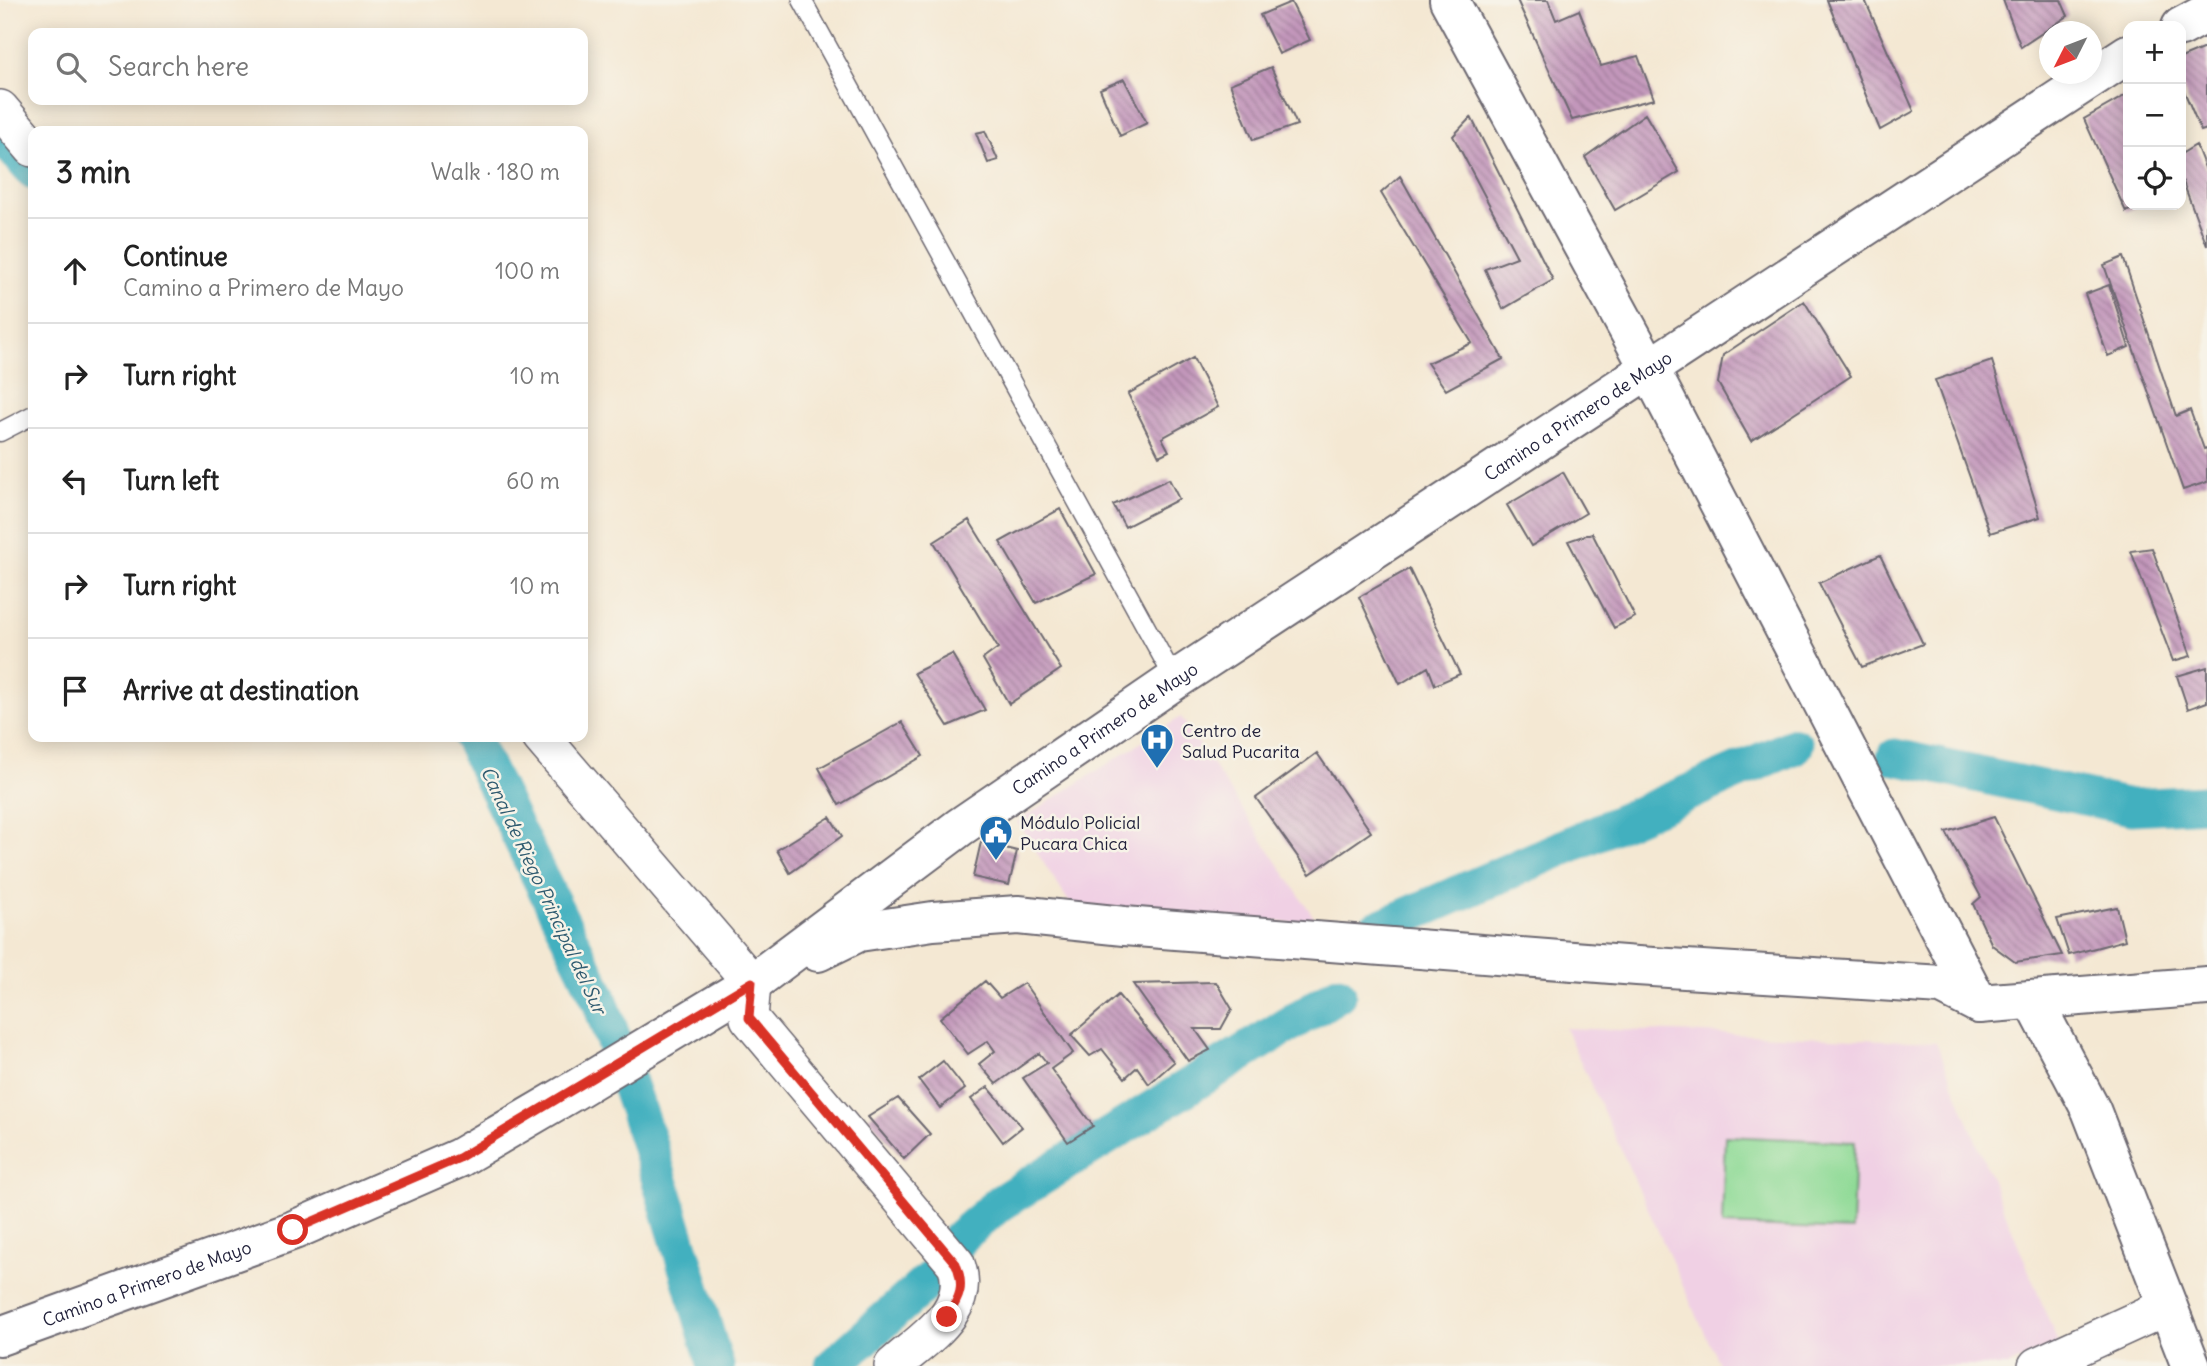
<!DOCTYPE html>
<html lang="en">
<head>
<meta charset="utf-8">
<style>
  :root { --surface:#fff; --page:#f2f2f2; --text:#222; --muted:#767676; --line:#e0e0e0 }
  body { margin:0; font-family:Delius,sans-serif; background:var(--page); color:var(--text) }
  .controls { position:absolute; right:21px; top:21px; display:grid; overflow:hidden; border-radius:14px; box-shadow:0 4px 18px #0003 }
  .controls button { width:63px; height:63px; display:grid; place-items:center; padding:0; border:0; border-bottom:2px solid var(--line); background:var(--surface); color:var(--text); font:35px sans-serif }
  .compass { position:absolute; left:2039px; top:21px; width:63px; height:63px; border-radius:50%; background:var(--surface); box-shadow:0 4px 18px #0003; rotate:228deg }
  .stop { position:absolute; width:21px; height:21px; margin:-16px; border:5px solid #d93025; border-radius:50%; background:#fff }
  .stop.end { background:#d93025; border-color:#fff; box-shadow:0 2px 7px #0008 }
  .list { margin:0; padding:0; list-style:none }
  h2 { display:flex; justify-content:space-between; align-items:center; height:91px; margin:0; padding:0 28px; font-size:30px }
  h2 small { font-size:23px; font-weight:400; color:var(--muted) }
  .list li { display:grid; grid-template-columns:46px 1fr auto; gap:21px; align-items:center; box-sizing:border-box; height:105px; padding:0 28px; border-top:2px solid var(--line) }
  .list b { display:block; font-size:26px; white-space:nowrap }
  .list p { margin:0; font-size:23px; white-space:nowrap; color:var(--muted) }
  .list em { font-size:23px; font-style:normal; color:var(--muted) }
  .icon { flex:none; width:38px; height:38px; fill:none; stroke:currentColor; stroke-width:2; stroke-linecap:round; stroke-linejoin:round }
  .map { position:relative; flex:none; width:2207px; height:1366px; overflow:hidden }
  .search { position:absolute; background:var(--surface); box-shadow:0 4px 18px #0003; left:28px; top:28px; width:560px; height:77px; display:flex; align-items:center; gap:18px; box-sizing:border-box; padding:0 24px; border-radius:14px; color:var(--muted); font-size:26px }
  .panel { position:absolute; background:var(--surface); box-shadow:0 4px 18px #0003; left:28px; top:126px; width:560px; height:616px; border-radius:14px }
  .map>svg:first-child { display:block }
</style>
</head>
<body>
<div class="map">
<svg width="2207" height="1366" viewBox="0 0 2207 1366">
  <defs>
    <pattern id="building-back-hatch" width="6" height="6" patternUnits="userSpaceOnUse" patternTransform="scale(1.75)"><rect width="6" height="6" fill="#c397bb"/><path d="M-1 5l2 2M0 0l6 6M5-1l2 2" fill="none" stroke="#9e7b99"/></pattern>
  </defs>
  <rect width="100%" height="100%" fill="#f7f3e8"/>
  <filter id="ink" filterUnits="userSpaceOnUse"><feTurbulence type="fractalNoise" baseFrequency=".0143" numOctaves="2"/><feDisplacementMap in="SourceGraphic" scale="14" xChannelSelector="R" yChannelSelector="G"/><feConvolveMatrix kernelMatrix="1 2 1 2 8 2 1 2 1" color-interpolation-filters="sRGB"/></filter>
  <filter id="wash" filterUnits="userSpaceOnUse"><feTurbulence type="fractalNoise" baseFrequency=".00686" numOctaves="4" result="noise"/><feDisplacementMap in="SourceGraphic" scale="28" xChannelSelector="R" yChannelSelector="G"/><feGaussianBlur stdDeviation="1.57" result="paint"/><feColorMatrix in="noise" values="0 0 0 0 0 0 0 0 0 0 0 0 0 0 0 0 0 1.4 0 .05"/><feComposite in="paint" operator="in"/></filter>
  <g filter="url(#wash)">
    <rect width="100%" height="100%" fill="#f4e8d3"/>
    <path fill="#f0d0e4" d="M1181,717l138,208 -248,-20 -54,-83z
      M1565,1028l371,14 122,301 -50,23h-288z"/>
    <path fill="#8fda96" stroke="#587e68" stroke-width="2" d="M1725,1136l130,6 -3,88 -130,-5z"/>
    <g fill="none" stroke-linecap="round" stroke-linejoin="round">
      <path stroke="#42b0bf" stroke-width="37" d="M0,133l33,38
        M471,737l128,261 48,140 69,228
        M1895,757l236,50 76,-4
        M1375,930l420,-184
        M833,1366l105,-94 22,-35 40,-34 338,-209"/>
    </g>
    <g id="blocks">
      <path fill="url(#building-back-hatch)" d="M1517,0h31l8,20 23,-10 22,56 37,-10 16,43 -82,21z
        M1827,0h38l49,111 -34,19z
        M2003,0h58l7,16 -47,31z
        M1291,2l19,38 -31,14 -19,-39z
        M2207,47v82l-6,2 -20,-47v-26z
        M1271,67l26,58 -44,15 -23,-56z
        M1124,79l23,44 -27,13 -20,-47z
        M2128,94v111h12l-14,7 -42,-93z
        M1645,114l34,58 -64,38 -30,-53z
        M1471,117l82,163 -50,29 -18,-40 32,-12 -64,-121z
        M985,131l13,29 -10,3 -12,-30z
        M2196,145l11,28v73l-24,-64 -2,2v-30z
        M1400,176l103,183 -57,31 -19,-27 45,-20 -91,-150z
        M2123,257l53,159 14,-6 14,39 3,-1v34l-24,8 -79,-225z
        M2109,285l20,62 -21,9 -23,-62z
        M1804,301l47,75 -100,65 -33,-58 5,-28z
        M1193,358l25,49 -56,31 7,13 -10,5 -31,-62z
        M1992,361l48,156 -50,16 -55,-153z
        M1563,472l23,41 -55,33 -24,-41z
        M1169,479l10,20 -54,28 -12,-22z
        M1060,509l36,65 -60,29 -36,-61z
        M969,520l92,149 -52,35 -26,-45 15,-11 -64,-106z
        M1592,533l43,84 -21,11 -46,-87z
        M2152,548l39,108 -18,5 -42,-110z
        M1880,555l43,89 -61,23 -43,-84z
        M1409,569l51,105 -25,11 -7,-18 -28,17 -41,-87z
        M952,654l33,56 -37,16 -34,-53z
        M2207,667v35l-19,7 -11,-33z
        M902,722l21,34 -84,49 -20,-37z
        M1317,753l54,79 -61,42 -54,-76z
        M830,817l12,19 -52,37 -13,-23z
        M1994,817l68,138 -47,7 -23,-17 -19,-41 8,-7 -35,-65z
        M981,842l36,9 -8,34 -36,-8z
        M2117,907l8,33 -56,15 -12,-36z
        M985,981l15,17 24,-15 49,70 -22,16 42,57 -25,16 -45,-64 24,-15 -8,-10 -43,31 -17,-20 16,-13 -7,-10 -20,13 -28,-36z
        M1216,982l16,27 -11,20h-26l15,21 -22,11 -55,-77z
        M1118,995l56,67 -25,22 -12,-17 -12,11 -23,-29 -12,7 -19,-21z
        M943,1061l22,28 -25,19 -21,-28z
        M988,1087l34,40 -19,15 -32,-43z
        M898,1098l32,36 -26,25 -36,-42z"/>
    </g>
  </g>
  <g filter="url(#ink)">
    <use href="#blocks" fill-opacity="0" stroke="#6c6770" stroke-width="2"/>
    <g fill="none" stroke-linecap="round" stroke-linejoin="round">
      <defs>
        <path id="lane" d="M802,0l373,680
          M0,432l33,-17"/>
        <path id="street" d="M0,109l33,39
          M541,737l211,246 -3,35 207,246c17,47 -32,74 -63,102
          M2037,1366l131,-60"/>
        <g id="secondary">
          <path d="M1449,0l199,366 331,638"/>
          <path d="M2181,27l26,-14"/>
          <path d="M818,952l41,-20 74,-11 85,-6 106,11 513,40 305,19 37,19 228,-18"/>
          <path d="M2033,1000l58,110 100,256"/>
          <path id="s1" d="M0,1336l294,-106 165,-72 116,-68 177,-107 208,-156 215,-147 953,-626"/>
        </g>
      </defs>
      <use href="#lane" stroke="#6c6770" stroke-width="21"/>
      <use href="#street" stroke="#6c6770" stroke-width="40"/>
      <use href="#secondary" stroke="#6c6770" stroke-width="42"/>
      <use href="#lane" stroke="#fff" stroke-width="18"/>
      <use href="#street" stroke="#fff" stroke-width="37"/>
      <use href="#secondary" stroke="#fff" stroke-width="38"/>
    </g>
  </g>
  <g fill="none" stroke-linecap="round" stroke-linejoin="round" filter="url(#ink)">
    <path stroke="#d93025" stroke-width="9" d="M293,1230l166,-72 293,-176 -3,36 207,246c9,23 4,33 -9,53"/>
  </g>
  <defs>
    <symbol id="hospital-pin" viewBox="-11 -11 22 30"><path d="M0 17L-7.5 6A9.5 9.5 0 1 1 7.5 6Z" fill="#1f6fb2" stroke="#f7f3e8"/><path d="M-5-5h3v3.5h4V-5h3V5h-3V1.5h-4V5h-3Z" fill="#fff"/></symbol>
    <symbol id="civic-pin" viewBox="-11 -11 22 30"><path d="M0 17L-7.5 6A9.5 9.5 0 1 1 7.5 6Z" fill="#1f6fb2" stroke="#f7f3e8"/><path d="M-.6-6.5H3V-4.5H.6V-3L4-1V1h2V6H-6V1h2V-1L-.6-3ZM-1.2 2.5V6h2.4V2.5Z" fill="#fff"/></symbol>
  </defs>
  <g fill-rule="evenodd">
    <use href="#hospital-pin" x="1138" y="721" width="38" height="52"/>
    <use href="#civic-pin" x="977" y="813" width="38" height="52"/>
  </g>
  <g text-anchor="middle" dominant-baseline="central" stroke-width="5" stroke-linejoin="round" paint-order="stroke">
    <g font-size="18" fill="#22223b" stroke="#f7f3e8">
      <text stroke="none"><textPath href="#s1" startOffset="1836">Camino a Primero de Mayo</textPath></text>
      <text stroke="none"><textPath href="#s1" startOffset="1269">Camino a Primero de Mayo</textPath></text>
      <text stroke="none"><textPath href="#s1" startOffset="156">Camino a Primero de Mayo</textPath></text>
    </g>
    <g font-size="18" fill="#22223b" stroke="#f7f3e8" text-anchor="start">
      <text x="1182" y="730">Centro de<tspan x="1182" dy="21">Salud Pucarita</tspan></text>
      <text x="1020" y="822">Módulo Policial<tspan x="1020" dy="21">Pucara Chica</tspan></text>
    </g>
    <g font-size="19" font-style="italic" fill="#2f5b70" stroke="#f7f3e8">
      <text transform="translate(544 890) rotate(65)">Canal de Riego Principal del Sur</text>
    </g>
  </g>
</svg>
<div class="controls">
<button>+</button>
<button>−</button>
<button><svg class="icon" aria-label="locate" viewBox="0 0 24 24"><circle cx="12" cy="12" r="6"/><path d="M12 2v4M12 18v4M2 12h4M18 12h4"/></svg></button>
</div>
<svg class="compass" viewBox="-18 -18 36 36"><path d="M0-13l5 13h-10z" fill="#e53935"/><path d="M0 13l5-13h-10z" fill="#767676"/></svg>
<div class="stop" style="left:293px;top:1230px"></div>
<div class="stop end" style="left:947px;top:1317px"></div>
<div class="search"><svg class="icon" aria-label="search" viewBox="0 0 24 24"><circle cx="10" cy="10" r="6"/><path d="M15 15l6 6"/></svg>Search here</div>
<section class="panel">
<h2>3 min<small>Walk · 180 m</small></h2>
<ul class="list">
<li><svg class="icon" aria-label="ahead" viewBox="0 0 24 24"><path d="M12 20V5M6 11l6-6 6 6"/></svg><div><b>Continue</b><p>Camino a Primero de Mayo</p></div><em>100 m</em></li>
<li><svg class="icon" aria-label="right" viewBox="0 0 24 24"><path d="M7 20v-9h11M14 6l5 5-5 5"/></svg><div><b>Turn right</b></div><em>10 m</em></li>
<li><svg class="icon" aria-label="left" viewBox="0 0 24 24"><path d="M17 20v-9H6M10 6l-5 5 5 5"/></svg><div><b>Turn left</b></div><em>60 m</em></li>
<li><svg class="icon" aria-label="right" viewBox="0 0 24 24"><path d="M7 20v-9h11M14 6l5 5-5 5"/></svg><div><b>Turn right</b></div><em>10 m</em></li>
<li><svg class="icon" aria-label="arrive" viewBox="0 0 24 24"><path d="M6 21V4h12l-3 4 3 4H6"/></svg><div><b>Arrive at destination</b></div></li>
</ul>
</section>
</div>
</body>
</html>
